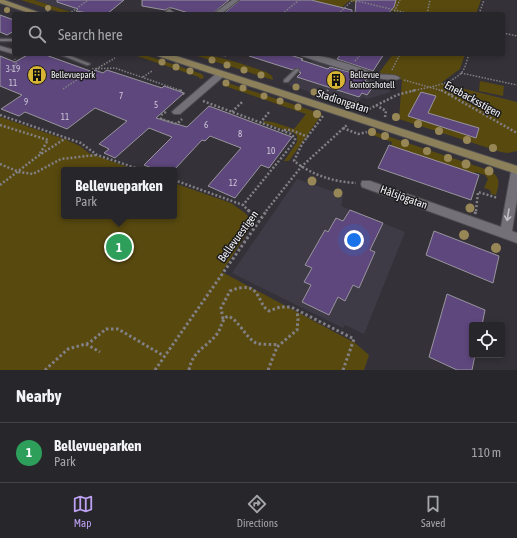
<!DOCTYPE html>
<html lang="en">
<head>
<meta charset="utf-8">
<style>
  :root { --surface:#27262a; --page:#2f2e32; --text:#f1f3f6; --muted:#a4a5a8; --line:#434347; --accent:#bca0f2 }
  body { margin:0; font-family:"Asap Condensed",sans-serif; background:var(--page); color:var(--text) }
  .controls { position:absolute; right:12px; bottom:12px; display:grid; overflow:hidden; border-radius:4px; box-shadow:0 2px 6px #0003 }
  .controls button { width:36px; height:36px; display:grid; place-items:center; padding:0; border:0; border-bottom:1px solid var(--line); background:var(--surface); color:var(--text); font:20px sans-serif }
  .you { position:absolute; left:354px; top:240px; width:14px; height:14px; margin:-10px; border:3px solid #fff; border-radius:50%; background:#1a73e8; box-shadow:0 0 0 6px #1a73e833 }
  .badge { display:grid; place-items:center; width:26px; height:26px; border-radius:50%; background:var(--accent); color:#fff; font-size:13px; font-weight:700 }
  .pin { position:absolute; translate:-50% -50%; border:2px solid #fff; box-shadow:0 1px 4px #0006 }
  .popup { position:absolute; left:61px; top:167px; width:116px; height:52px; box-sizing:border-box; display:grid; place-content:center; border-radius:4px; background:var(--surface); filter:drop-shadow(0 1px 3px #0005); font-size:13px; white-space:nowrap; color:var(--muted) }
  .popup b { font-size:15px; color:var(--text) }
  .popup::after { content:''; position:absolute; left:50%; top:100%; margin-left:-8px; border:8px solid transparent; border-top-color:var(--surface) }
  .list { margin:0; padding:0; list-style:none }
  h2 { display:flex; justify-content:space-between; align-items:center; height:52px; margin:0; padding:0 16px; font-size:17px }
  h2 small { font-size:13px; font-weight:400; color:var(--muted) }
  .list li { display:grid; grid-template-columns:26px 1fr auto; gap:12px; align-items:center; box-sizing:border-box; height:60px; padding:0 16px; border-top:1px solid var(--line) }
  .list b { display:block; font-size:15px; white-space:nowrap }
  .list p { margin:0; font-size:13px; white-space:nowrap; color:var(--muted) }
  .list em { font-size:13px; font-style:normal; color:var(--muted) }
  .icon { flex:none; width:22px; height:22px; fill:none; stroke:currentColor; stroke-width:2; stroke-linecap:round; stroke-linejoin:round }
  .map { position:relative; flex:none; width:517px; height:370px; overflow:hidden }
  .search { position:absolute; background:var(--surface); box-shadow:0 2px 6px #0003; left:12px; right:12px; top:12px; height:44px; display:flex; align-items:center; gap:10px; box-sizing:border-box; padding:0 14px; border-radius:4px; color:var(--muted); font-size:15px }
  .sheet { height:112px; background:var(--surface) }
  nav { display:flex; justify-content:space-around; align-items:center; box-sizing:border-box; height:56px; border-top:1px solid var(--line); background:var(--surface); font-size:11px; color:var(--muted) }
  nav a { display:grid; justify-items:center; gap:2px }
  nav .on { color:var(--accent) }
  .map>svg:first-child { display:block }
</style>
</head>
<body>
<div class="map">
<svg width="517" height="370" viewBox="0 0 517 370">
  <rect width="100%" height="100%" fill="#343238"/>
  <path fill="#3f3b46" d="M34,0h61l-18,13z
    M312,60l66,19 -2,4 10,3 5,6 -24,7 -5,-2 -6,9 -68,-21z
    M297,179l46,16 -2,11 64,26 -41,102 -19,-9 -2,3 -111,-55z"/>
  <path fill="#58490f" d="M21,0h13l37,12 -6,2z
    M312,0h169l-5,14h-81l1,-2 -47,-11 -8,7z
    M131,54h11l60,20 2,3 -2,2 -3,-1v-1z
    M191,54c26,0 50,10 75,18l6,4 1,4z
    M393,54h72l-5,15 -19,14 76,19v49l-9,2 -7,-1 -102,-33 3,-39 -23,-7z
    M480,81l24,5 -1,10 -24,-5z
    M228,83l94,31 -33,47h-5l13,-19v-6l-3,-3 -30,-10 -1,-2 10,1 21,7 12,-15 -84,-29z
    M0,117l67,23 13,6 9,7 47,17h-72v46h110v-33l57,20 14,10 9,9 -32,50 133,71 14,12 -5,15h-364z
    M372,131l119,40c10,7 8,14 5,24l-5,-1 -1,-4 -6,-2 4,-9 -3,-4 -10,-3 -1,3 -83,-29 1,-4 -25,-9z"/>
  <path fill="#5e477d" stroke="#98959d" d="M57,0h67l-17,14h-13l-18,-3 2,-2 -21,-7z
    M142,0h87l-17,14h-20l-20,-6h-3l-4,2 -23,-4z
    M240,0h71l41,10v4h-129z
    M356,0h40l-2,7 -6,7h-33z
    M0,15l14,5v11l-7,4 -7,-3z
    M29,54h14l50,18 2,-2 8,3 4,-3 55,18 2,-2 20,7 -28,25 31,9 22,-21 83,31 -23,31 -8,-3 -26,33 -27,-12 33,-38 -31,-12 -5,5 -3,-1 -28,30h-17l-13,-5 28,-28 -23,-9 -34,30 -11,-5 5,-4 -10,-5 28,-23 -32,-13 -28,21 -42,-17 -6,4 -18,-7 21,-14 -22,-9v-30l15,6z
    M250,54h37l16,5 -2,1 27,9 2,-2 38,10 -3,4 10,3 -8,11 -5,-2 -3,4 -62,-20 4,-4 -2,-1 1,-2 -2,-2 -5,2 -44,-14z
    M341,54h43l-11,17 -36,-12z
    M421,92l15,4 -8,17 51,15 -3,10 -68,-22z
    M389,145l90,30 -8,25 -93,-32z
    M350,210l33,13 -13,27 5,2 -16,36 -6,-3 -8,16 -7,-4 -9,18 -27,-13 9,-17 -7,-3 8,-14 -7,-3 20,-35 3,2 8,-14 7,3z
    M434,231l65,25 -6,27 -67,-28z
    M447,294l38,16 -3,15h-10v30h3l-3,15h-15l-28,-13z"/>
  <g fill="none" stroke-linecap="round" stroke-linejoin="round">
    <defs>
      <path id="lane" d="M0,39h14v2h-14z
        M59,54h6l25,10 -2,1h-1z
        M296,69h2l1,1 -11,12h-4v-2z"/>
      <path id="street" d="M232,0h7l-18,14h-8z
        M169,9l7,5h-7l-3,-3z
        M0,46l14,4v4h1h-1l-14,-4z
        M300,54c27,0 54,13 79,20 7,2 16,-1 21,4 -9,9 -84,-18 -99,-22z
        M221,71l4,3 -1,2 -44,38h-6l-2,-2 2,-2 44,-38z
        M512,166h5v33l-5,32 5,2v10l-155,-56 -1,-3 1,-3h8l131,46z"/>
      <path id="secondary" d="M0,0h4l39,14h-11l-32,-11z
        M157,54h13l347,112v8l-359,-118z"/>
    </defs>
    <use href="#lane" stroke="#504e53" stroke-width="2.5"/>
    <use href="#street" stroke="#504e53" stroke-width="2"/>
    <use href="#secondary" stroke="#504e53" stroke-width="2"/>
    <path stroke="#828085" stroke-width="1.5" stroke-dasharray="1.5 1.5" stroke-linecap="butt" d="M353,0l58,14
      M47,12l7,2
      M69,14l19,-14
      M282,14l17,-14
      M338,14l15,-14
      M393,14l7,-14
      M427,14l3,-14
      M479,14l5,-14
      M503,33l14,3
      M216,54l9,2 2,-2
      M355,61l6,-7
      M92,69l23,-1 67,23
      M96,69l19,-11
      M392,70l8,-16
      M12,71l2,-5 3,-2 -3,-2 1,-3
      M461,73l56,12
      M143,77l9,-6
      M404,80l39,11
      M63,89l27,-18
      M327,91l2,-2
      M412,91c16,-4 39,-6 50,-19 4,-5 5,-13 7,-18
      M450,91l1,-11"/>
    <path stroke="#828085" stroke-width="2.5" stroke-dasharray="2 2" stroke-linecap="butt" d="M180,90l5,5
      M441,90l76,43
      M450,90l2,5
      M323,97l5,-7
      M203,101l88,33 4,4v3l-52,64
      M376,105l10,6 -1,6
      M369,109l28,-14 19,-5
      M166,112l-4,2 -1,5 16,5 5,-5
      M232,112l10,-10
      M0,115l81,28 16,12 45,15
      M323,116l-21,28 -8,17c18,14 40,21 62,22
      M260,123l10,-12
      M0,125l48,15 -9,15
      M343,128l15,6 9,-2
      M284,130h7l17,7
      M0,164l19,8 14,2 28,-15 35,-4
      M174,180l69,25 6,6
      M0,185l38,-29 28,-18
      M266,211l35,-44 47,-43
      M476,211l2,-19 20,6"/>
    <path stroke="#828085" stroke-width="3" stroke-dasharray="2.5 2.5" stroke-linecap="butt" d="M248,210l11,11
      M475,214l1,-4
      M223,319l-2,-11 9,-17c32,-13 26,13 39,20l11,-4h11l63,32 -11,31
      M86,344l14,8
      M45,370l23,-21 21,-6 17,-14h12l46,27
      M155,370l112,-160
      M189,370c4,-20 17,-22 28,-36 5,-7 4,-14 11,-18 12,5 16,20 28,27 5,2 16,1 22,2
      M268,370l9,-23 20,-17 1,-11 -1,-9"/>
    <use href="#lane" fill="#737077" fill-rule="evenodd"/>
    <use href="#street" fill="#737077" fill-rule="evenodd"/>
    <use href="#secondary" fill="#8c805b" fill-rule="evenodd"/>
  </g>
  <g fill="#988756">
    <circle cx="48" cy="8" r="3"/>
    <circle cx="7" cy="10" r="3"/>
    <circle cx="212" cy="60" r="3.5"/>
    <circle cx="162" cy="62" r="3.5"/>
    <circle cx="227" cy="65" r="3.5"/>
    <circle cx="176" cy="67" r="3.5"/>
    <circle cx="244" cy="70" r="3.5"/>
    <circle cx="190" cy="71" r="3.5"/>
    <circle cx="261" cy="75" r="3.5"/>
    <circle cx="226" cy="83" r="3.5"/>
    <circle cx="296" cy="87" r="3.5"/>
    <circle cx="243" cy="88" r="3.5"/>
    <circle cx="314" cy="92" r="3.5"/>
    <circle cx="264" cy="96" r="3.5"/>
    <circle cx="333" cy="98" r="3.5"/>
    <circle cx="280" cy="101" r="3.5"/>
    <circle cx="355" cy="105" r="3.5"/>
    <circle cx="298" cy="107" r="3.5"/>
    <circle cx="317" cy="114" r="4"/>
    <circle cx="396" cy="117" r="4"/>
    <circle cx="418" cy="124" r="4"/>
    <circle cx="439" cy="131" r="4"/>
    <circle cx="372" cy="132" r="4"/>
    <circle cx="385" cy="136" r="4"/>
    <circle cx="467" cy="140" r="4"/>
    <circle cx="405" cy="143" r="4"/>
    <circle cx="493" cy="148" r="4"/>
    <circle cx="427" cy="151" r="4"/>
    <circle cx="448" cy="158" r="4"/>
    <circle cx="466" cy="164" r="4.5"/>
    <circle cx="489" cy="171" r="4.5"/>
    <circle cx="312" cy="181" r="4.5"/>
    <circle cx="338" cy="193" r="4.5"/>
    <circle cx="470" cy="208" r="4.5"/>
    <circle cx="464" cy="235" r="5"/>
    <circle cx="496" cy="248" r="5"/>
  </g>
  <defs><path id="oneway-shaft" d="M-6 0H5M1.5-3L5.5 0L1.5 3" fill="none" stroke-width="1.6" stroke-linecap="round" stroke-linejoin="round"/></defs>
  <use stroke="#c0bec3" href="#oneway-shaft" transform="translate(508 215) rotate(99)"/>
  <defs>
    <symbol id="building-disc" viewBox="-11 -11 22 22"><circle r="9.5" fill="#d7b434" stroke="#1c1b1d"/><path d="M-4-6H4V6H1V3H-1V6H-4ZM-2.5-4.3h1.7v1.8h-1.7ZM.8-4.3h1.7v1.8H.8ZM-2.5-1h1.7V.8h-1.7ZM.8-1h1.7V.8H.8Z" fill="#111"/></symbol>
  </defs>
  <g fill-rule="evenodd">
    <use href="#building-disc" x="26" y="64" width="22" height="22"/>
    <use href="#building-disc" x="325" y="69" width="22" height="22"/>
  </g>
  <g text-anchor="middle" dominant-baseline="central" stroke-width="3" stroke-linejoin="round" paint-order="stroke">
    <g font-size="9" fill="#cec7d8">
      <text x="13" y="69">3-19</text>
      <text x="13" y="83">11</text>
      <text x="121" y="96">7</text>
      <text x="26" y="102">9</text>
      <text x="156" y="105">5</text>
      <text x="65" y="117">11</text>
      <text x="206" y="125">6</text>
      <text x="240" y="134">8</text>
      <text x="271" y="151">10</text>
      <text x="233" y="183">12</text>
    </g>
    <g font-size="9" fill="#f3f2f6" stroke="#1c1b1d" text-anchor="start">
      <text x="51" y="75">Bellevuepark</text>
      <text x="350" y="75">Bellevue<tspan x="350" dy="10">kontorshotell</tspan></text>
    </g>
    <g font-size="11" fill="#f3f2f6" stroke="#1c1b1d">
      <text transform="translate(473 99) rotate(29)">Enebacksstigen</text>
      <text transform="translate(343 101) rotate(18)">Stadiongatan</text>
      <text transform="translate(404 197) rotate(20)">Hålsjögatan</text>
      <text transform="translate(238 236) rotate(-54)">Bellevuestigen</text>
    </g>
  </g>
</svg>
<div class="controls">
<button><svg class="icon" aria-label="locate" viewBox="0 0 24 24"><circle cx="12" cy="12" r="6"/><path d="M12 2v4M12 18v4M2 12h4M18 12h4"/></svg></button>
</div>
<div class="you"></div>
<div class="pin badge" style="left:119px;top:247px;background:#2e9e5b">1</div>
<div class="popup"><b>Bellevueparken</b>Park</div>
<div class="search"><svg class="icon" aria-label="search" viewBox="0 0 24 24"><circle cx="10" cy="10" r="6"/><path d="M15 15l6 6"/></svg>Search here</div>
</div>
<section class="sheet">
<h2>Nearby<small></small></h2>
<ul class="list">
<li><span class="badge" style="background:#2e9e5b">1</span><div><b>Bellevueparken</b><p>Park</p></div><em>110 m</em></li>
</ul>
</section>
<nav>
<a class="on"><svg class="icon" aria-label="map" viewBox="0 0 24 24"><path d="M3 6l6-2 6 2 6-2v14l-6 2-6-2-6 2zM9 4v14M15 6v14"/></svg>Map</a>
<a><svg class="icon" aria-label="directions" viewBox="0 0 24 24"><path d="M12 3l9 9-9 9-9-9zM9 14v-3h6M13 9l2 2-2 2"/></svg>Directions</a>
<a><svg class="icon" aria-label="saved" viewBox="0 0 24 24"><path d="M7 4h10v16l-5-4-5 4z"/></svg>Saved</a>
</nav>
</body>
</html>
